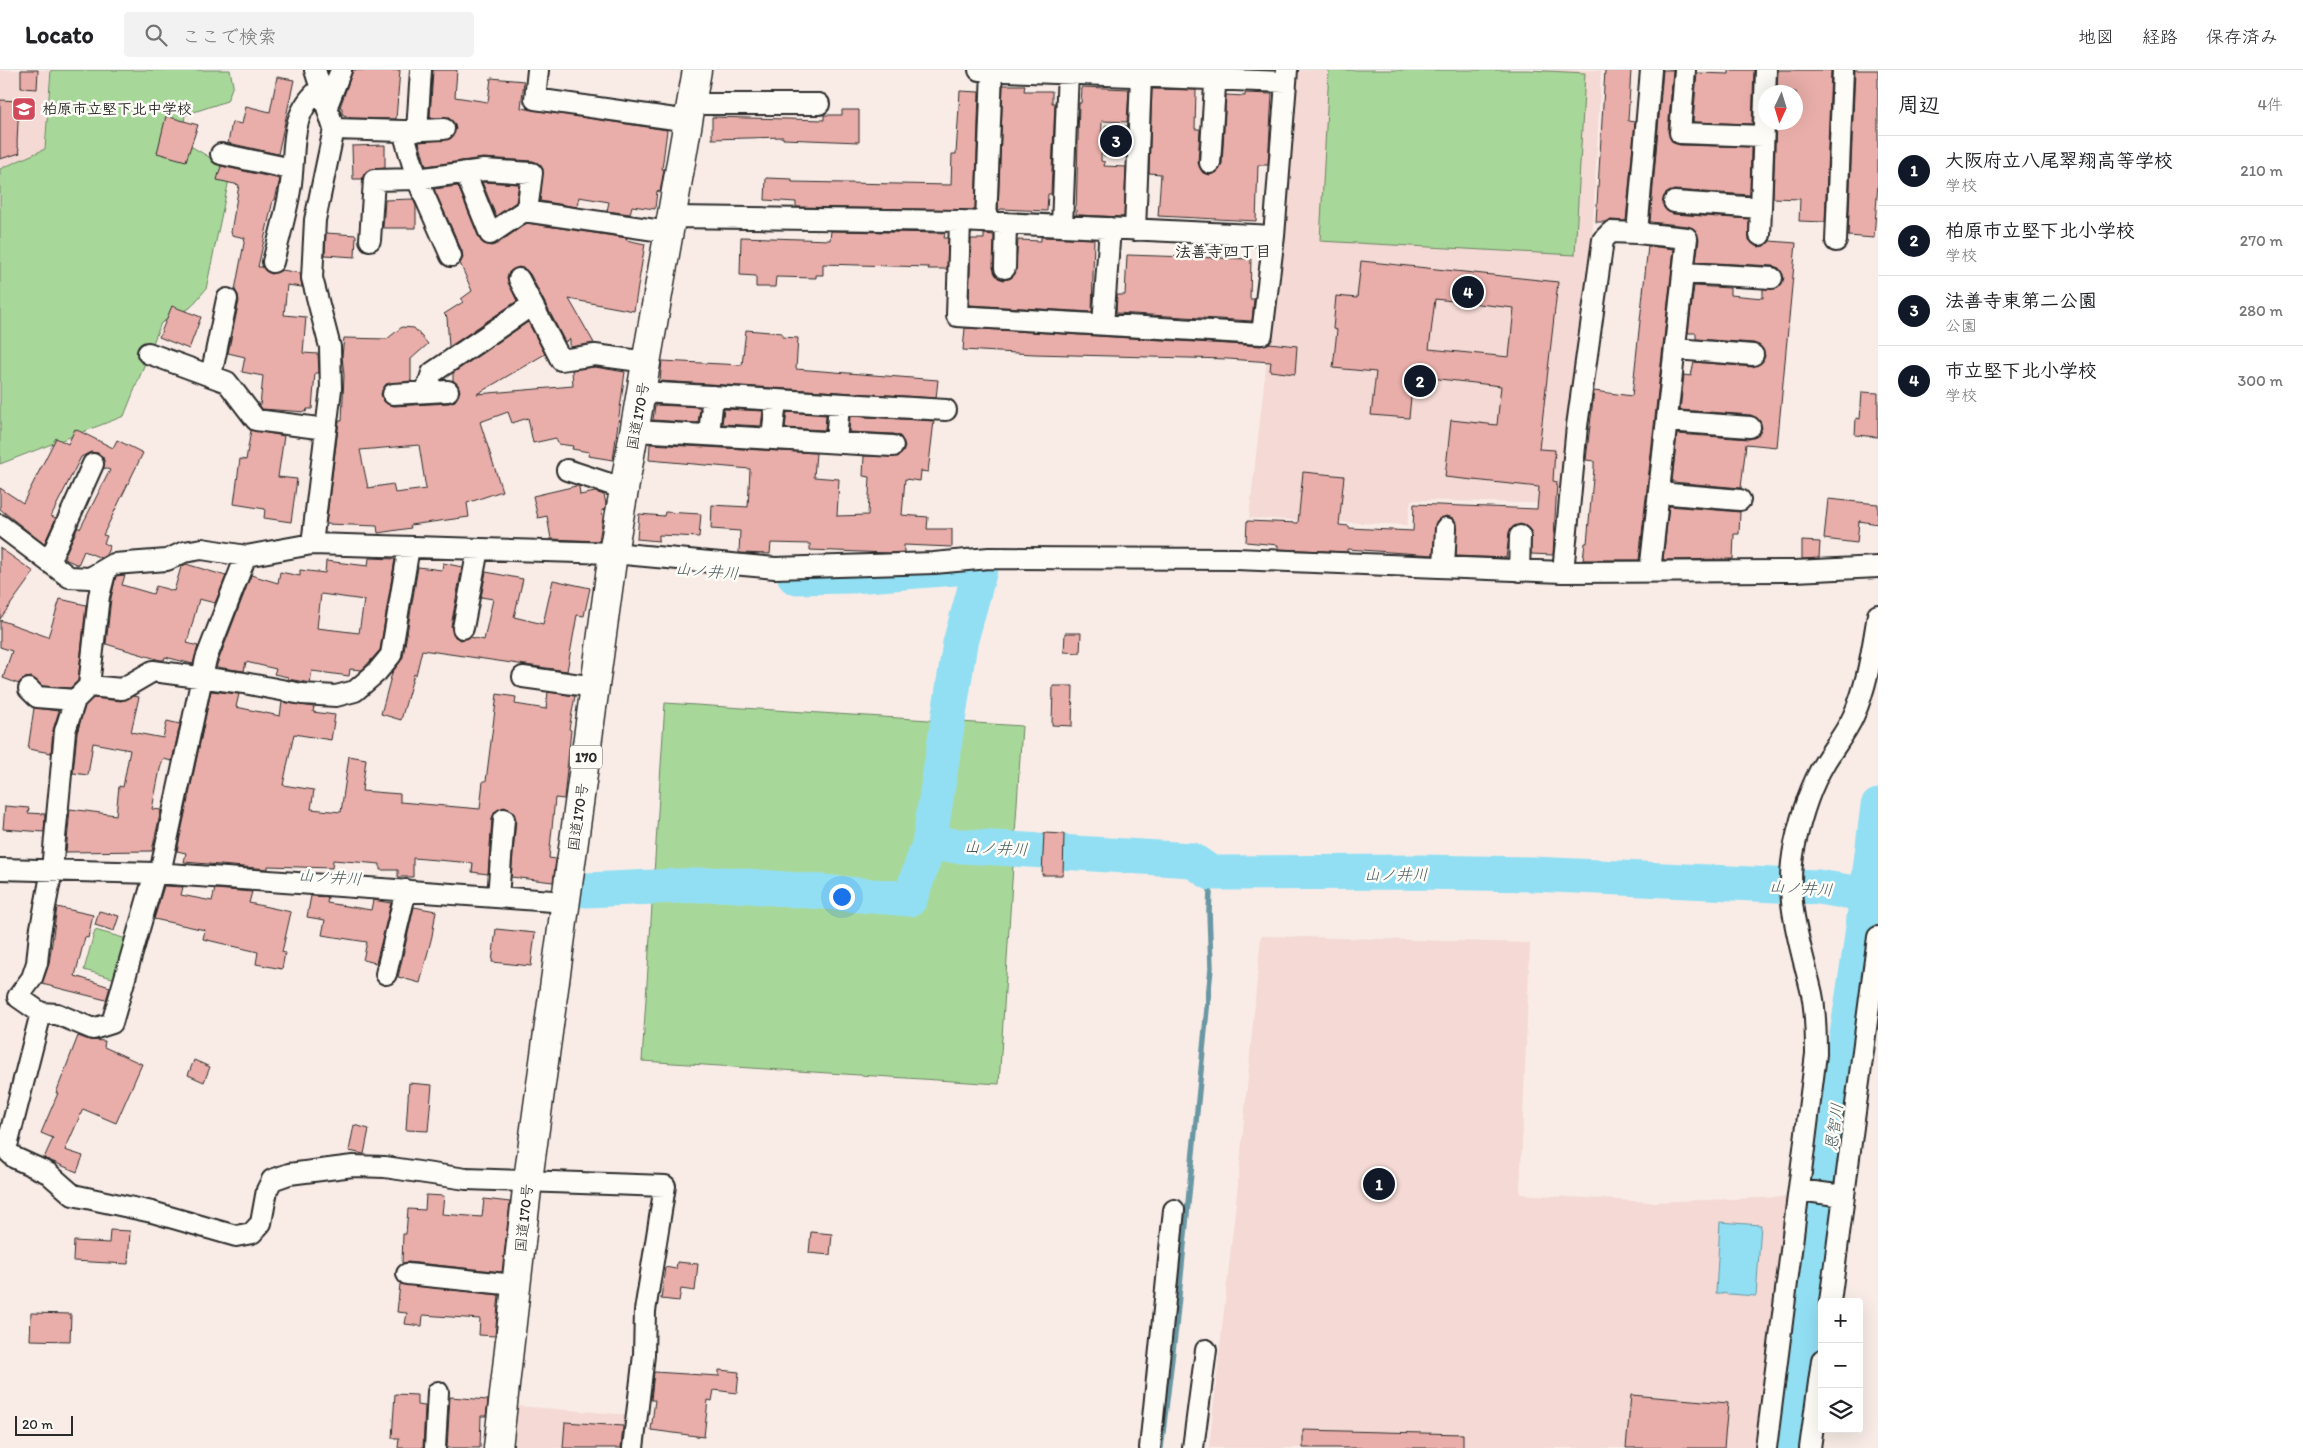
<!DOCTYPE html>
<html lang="ja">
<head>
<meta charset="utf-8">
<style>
  :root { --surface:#fff; --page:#f2f2f2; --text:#202124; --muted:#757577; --line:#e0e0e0; --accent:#111827 }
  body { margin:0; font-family:Itim,"Klee One",sans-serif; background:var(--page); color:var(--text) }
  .controls { position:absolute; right:15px; bottom:15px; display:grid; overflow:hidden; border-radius:5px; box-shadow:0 5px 20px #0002 }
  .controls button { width:45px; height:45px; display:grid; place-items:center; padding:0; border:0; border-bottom:1px solid var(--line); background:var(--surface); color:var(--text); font:25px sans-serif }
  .compass { position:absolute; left:1758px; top:15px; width:45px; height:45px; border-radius:50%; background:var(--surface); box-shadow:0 5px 20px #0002; rotate:184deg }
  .scale { position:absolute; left:15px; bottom:12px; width:58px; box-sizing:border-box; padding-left:5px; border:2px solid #2b2b2b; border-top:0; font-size:14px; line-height:18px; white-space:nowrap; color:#2b2b2b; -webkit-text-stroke:4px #fdfcf7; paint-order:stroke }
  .you { position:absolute; left:841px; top:826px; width:18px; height:18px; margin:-12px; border:4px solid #fff; border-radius:50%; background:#1a73e8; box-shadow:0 0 0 8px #1a73e833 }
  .badge { display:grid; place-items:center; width:32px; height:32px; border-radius:50%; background:var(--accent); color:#fff; font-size:16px; font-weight:700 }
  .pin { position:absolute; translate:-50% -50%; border:2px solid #fff; box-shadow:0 1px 5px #0006 }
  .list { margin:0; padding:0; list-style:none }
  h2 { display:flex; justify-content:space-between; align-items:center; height:65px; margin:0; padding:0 20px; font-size:21px }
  h2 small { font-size:16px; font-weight:400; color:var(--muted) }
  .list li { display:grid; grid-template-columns:32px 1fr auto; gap:15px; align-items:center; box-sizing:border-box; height:70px; padding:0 20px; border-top:1px solid var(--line) }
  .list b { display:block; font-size:19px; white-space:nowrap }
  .list p { margin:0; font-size:16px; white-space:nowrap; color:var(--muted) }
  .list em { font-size:16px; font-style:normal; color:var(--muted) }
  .icon { flex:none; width:28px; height:28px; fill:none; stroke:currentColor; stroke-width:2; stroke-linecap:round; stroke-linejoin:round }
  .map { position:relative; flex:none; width:1878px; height:1378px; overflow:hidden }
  header { display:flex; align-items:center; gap:30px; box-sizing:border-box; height:70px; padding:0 25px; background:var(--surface); border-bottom:1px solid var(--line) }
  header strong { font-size:24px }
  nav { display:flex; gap:28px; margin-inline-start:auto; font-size:18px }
  .search { width:350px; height:45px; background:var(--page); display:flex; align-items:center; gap:12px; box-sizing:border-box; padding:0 18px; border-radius:5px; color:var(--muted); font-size:19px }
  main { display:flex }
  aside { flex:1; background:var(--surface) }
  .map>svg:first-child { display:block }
</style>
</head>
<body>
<header>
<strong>Locato</strong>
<div class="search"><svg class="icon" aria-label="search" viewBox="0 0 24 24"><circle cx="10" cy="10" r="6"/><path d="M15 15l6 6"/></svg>ここで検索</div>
<nav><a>地図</a><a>経路</a><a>保存済み</a></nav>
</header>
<main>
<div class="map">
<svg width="1878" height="1378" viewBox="0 0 1878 1378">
  <rect width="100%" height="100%" fill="#f9ece7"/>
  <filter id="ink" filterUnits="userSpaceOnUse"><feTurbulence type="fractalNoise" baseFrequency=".02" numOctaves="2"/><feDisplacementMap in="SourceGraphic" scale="10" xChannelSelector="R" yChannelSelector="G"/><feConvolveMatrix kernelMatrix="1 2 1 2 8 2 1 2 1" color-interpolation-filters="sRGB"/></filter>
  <g filter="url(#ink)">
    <path fill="#f4d9d4" d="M0,0h50l-5,79 -45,19z
      M1299,0h302l-10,193 -31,241 -149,-4 -4,25 -158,-7z
      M1261,866l269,7 -10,251 130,8 138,-5 -29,251h-550l30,-274z
      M518,1336l113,9 -3,33h-114z"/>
    <path fill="#a8d899" stroke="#6a8262" d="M51,0h179l3,15 -6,16 -42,14 -3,26 49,29 -25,119 -16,19 -29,15 -37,93 -124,48v-295l45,-20z
      M1329,0h199l57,3 -10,182 -255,-14z
      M1105,55l25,1 -2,31 -25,-1z
      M665,633l357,23 -23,358 -357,-23z
      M95,860l32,9 -11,40 -32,-9z"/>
    <path fill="#92dff3" stroke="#6997a3" d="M1720,1152l41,3 -5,71 -40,-3z"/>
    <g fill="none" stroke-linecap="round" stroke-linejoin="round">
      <path stroke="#6997a3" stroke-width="5.5" d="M1868,825h10
        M1161,1378l15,-122 35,-358 -2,-57 2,-38"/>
      <path stroke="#92dff3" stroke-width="35" d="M929,774l263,16 19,13 208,-1 113,2 286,13 50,8
        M586,820l138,-6 186,15 19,-55 31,-201 21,-77 -128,10 -58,1
        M1789,1378l29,-225 42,-273 18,-144"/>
    </g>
    <path fill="#e9aea9" stroke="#2b2b2b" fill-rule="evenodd" d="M21,0h17l-1,19 -16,-1z
      M353,0h47l-4,49 -45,-1 -9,-4v-6l-2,-1z
      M433,0h24l-2,27 33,5 3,-24 33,3 -3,27 146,22 -5,39h2l-4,23 -3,-1 -2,18 -23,-3 -2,8 -23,-3 2,-9 -30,-5 -2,10 -37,-6 3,-32 -4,-5 -6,-3 -50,-3 -57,8 -7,-24 31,-3 6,-10 -2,-6 -5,-5h-19z
      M1605,0h26l-3,51 7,1 -9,99 -15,-1 -6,2h-9z
      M1663,0h10l-5,62 5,11 7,2 71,2 -1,48 -76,-5 -10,6v12l9,6 76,5v21l10,7 7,-2 4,-4 26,2 -19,204 -31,-3 -5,44 -69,-6 5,-48 72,5 7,-2 6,-9 -2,-7 -9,-6 -71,-5 4,-35 7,1 3,-14 59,5 9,-5 3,-6 -2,-7 -9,-6 -58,-4v-6h-8l6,-47 36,2v7l33,3v-9l15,-1 6,-10 -5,-10 -6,-2 -77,-4 3,-23 -5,-10 -6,-3 -38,-4z
      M1729,0h25l-2,54 -59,-2 4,-49 32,1z
      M1778,0h53l-6,152 -26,-1 1,-22 -27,-1 3,-76h20v-30h-19z
      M1855,0h23v113l-4,55 -26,-2z
      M277,7l17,3 -16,74 -50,-11 4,-21 10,2 4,-18 24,6z
      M1003,15h22l-1,6h28v12h3l-4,91h-3l-1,17 -46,-2 -3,2z
      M1082,17l47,2 -2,33 -25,-1 -1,40 4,1 -1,4 22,1 -2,50 -48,-2 3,-112h2z
      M1152,19l44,1 -1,39h5l-2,34 5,10 7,2 6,-2 6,-9 4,-69 19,1v-3l27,1 -4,71h-10l-2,56 -98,-5 3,-42 -12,-1z
      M960,21l19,1 -4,118 -179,-3v-5l-31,-2 1,-22 26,1v3l159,3 1,-31h4z
      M0,30l19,1 -2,42 3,10 -20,6z
      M842,40h17v32l-76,-3v-2l-71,2v-22l112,3v-5h18z
      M166,46l32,9 -12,36 -29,-8z
      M385,75v23l-16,2 -7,9h-9l-1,-33z
      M221,96l59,13 -5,21h-2l-15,67h5l8,7 11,-4 18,3 2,14 -15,-2 -3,30 22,2 -3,36 15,1 1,19h-4l-3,36h-5l-1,3 -44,-3 -2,-3 3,-30 -21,-4 3,-15 -17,-4 11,-52 -1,-6 -3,-5 10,-52 -13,-3 -1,-3 8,-47 -22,-5z
      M482,112l37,2 -3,18 -20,14z
      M458,116l21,52 5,6 7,2 6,-2 30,-21 100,15 -1,2 19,4 -11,67 -65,-12 25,44 -24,4v-8l-5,3 -35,-68 -5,-5 -6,-2 -10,5 -2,6 10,23 -68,46 -2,-30 -3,-3 19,-12 -2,-3 11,-8 -12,-28 3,-5 -1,-7 -28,-62z
      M413,129l3,7v22h-33l2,-28z
      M831,161l114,2 -1,5h4l-1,31h-19l1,-2 -106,-3v11h-7v3l-40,-1 -1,10h-19v-11l-16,-1 1,-38 89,3z
      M326,163l30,2 -1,22 -30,-2z
      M984,164l10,1 -1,33 5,10 6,2 7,-2 4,-4 3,-34 23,1v-4l53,2 -2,73 -123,-7 2,-66h13z
      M1648,176l26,3 -35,311h-56l2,-17h2l7,-75v-7l-8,-1 8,-69 38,5z
      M1127,185l124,4 -1,40h4l-2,22 -136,-8 1,-18h8z
      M1361,191l197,21 -19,167 16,1 -2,31 4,1 -4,73 -22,-1v-23l-5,-5 -6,-2 -10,6 -4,28 -50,-2 1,-33 -4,-5 -7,-2 -10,6 -3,33 -86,-6v3l-69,-3v-4l-32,-3 1,-21 51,2 5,-51 41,4 -5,49 10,1v2l64,3 1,-27 123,5 2,-22 -94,-10 6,-57 46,5 4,-39 -88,-10 -4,42 -38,-3 5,-43 -43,-4 4,-38 -4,-1 3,-33 21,2zM1435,229l79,9 -5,49 -80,-8z
      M172,236l29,11 -12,32 -30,-12z
      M528,252l17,32 -68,40 96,-8 -1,-16 23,-3 30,5 -12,88 -25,-4 1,-4 -17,-3 1,-3 -15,-2 -2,-6 -23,5 -5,-25 -16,5 -4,-11 -28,10 22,69 -35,12 2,14 -59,8 1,3 -33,5 -1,-7 -51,-2 13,-103h3l2,-46 -2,-19 2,-18 43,1 15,-12 12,1 14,16 -17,15v22l-25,3 -5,10 2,6 4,4 7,2 55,-3 6,-2 5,-10 -2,-6 -5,-5v-7zM419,375l7,44 -31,4 -2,-9 -25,4 -8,-38z
      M965,258l296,18 8,-3 28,3 -2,28 -25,-3 1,-9 -43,-3 -194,-5 -71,-4z
      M746,260l36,3v4l16,1 -2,31 142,11 -2,18 -276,-17 2,-20 80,4z
      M1862,322l16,1v44l-23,-2 1,-17 4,1z
      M655,335l45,2 -2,16 -45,-3z
      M724,339l39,2 -2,15 -39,-2z
      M787,342l39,3 -1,15 -40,-2z
      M850,346l84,5 -6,51 -7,-1 -1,10 -15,-2 -3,36 26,2 -1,12h25v18l-48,-2v7l-16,1 -78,-3v-6l-39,-1 -1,11 -31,-1 1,-22 -29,-2 1,-24 36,2 2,-38 -101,-9 1,-16 166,9 -2,24 25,2 -2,37 31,-1 2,-38 -7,-1 1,-20 34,1 5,-5 2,-6 -5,-10 -6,-2 -45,-2z
      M75,359l38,19 4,-8 26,13 -40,82 4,1 -3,7 6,3 -4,9 -5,3 -17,-7 -6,14 -13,-6v-4l13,-28 2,2 30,-59 -6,-2 -1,-11 -5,-4 -7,-1 -10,5 -30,59 5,2 -12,26 -44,-35v-21l23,15 33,-65 12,6z
      M251,360l33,6 -6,41 19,2 -6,43 -27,-4 1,-9 -31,-5 6,-45 6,1z
      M576,416h3l1,9 15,-3 9,3 2,9 -1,6h-3l1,7 -4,24 -48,-2 -4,-23 -9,2 -5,-22z
      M1828,429l50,5v20l-19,-3 -2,22 -33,-4z
      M1669,436l71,6 -1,22h-5l-1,25 -70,1z
      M665,442l36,2 -2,23 -40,-2v6l-22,-2 2,-25 25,2z
      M1802,471l18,1 -1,16 -17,1z
      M0,478l34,24 -34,47z
      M369,488l26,1 -15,91 -18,20 -12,-1 -1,7 -37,-5 -2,12 -22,-4v-2l-14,-3 2,-5 -30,-7 -2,9 -28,-4 35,-92 27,8 2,-11 20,4v-6l25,3 1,-12 42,5zM321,524l43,6 -5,33 -42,-5z
      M443,493l19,4 -11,59 4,11 6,3 9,-3 14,3 9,-41 -12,-2 5,-25 37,7 -9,38 29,7 10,-44 37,8 -6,28 -7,-1 -10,56 -145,-21 -6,25 -2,-1 -13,46 -20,-6 11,-41 11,-16 15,-90 24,3z
      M186,494l40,12 -11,27 -16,-4 -12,44 11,3 -5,18 -28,-7 -1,3h-4l-54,-16 5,-46 5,-22 9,-1 -3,10 31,9 3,-8 18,5 7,-24z
      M60,529l26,6 -8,76 -8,7 -28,-2 -10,-9 -7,1 -6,6 -16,-6 9,-27 -12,-4v-27l48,17z
      M1065,563h16l-1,20 -16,-1z
      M1053,616h20l-1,40 -20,-1z
      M211,621l28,3 -3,13 44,9 2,-14 32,5 -1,5 22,3 -4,25 -37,-6 -11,51 31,5 -3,19 30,3 8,-56 17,3 -4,32 38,3v8l80,7 3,-28h3l11,-87 19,3 -1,7 31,5 2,-17 27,4 -6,33 2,1 -7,69 -9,-1 -6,60 7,1 -3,23 -42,-5 5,-58 -5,-9 -7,-3 -9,5 -3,6 -4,56 -16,-2 1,-9 -60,-5v19h-15v-7h-18v-6l-47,-4 -1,8 -64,-2v3l-84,-7 2,-9 -9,-2z
      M133,626l6,1 -8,35 32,6 4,-17 13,3 -8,37 -9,-2 -3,10 -8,40 9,1 -9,41 -86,1 4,-43 46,6 3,-29 4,1 7,-37 -37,-7 -5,32 -15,-2 4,-40 8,-27 8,-8 28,3z
      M34,638l25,3 -6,19 -2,23 -23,-4z
      M5,736l24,2 -1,5 17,1 -1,18 -41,-3z
      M1044,763l20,1 -1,41h-21z
      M164,816l19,1 -2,8 31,6 3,-12 37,3 -3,11 42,9 -9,40 3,1 -3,16 -26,-5 2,-12 -55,-13 2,-9 -51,-11z
      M311,826l17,1 -1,6 44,7 2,-10 18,3 -15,60 -13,-3 4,-18 -45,-7 3,-15 -18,-3z
      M57,837l36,8 -5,23 -3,-1 -10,39 35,11 -4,13 -64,-16 7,-20z
      M414,837l22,4 -4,25 -12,47 -22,-6z
      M99,841l20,5 -5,15 -19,-6z
      M496,859l39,4 -4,33 -39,-4z
      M78,966l11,4 16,1 -1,6 38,17 -26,59 -33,-14 -18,41 18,6 -6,16 -33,-14 9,-20 -12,-5 17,-40h-2z
      M194,990l16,7 -6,15 -16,-7z
      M409,1013l23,2 -4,46 -22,-1z
      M354,1055l15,4 -5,25 -15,-3z
      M426,1125l18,1 -2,18 40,3 2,-18 26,3 -8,70 -94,-10 -6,1 1,-29h3l2,-25 17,1z
      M110,1160l20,1 -2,33 -55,-3 1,-20 35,2z
      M811,1162l21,2 -2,21 -21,-2z
      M677,1192l21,2 -3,27 -14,-2 -2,12 -18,-2 4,-32 11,2z
      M400,1214l99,11 -4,41 -16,-1 1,-16 -57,-4 -1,11 -17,-2 2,-11 -10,-1z
      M31,1243l40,1 -1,27 -40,-1z
      M719,1300l20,2 -2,21 -23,-3 -2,11 -4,-1 -4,37 -53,-7 4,-30h-4l3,-28 65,4z
      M395,1324l22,1v10l8,1 -2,42h-25l1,-10h-7z
      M1631,1325l97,8 -4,45h-98z
      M450,1327l38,3 -2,16h-5l-1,32h-33z
      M565,1352l58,4 -2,22h-58z
      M1303,1360l160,4v14h-160z"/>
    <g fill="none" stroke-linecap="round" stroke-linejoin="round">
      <defs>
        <path id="minor" d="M538,0l-3,29 154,22
          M979,0l307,12
          M1685,0l-5,63 83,3
          M692,34h127
          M327,36l14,-36
          M334,59l69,2 41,-2
          M403,61l14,48 34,77
          M417,61l4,-61
          M221,84l71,15
          M1210,93l6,-93
          M465,102l25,62 34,-23 145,21
          M1674,132l86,6
          M672,147l288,4
          M986,152l6,-152
          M1062,156l6,-156
          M1135,160l6,-154
          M1637,163l50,5 -37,334
          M1760,165l6,-165
          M1274,166l-12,98 -305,-18 3,-95 314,15 13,-166
          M370,170l4,-60 43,-1 67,-9 48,3 -5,38
          M1836,171l7,-171
          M273,192c6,-24 13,-48 17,-72 7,-38 -4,-74 31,-102
          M1005,198l1,-45
          M1683,203l89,5
          M519,209l42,81 34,-5 52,7
          M1103,255l7,-97
          M1675,279l78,6
          M148,283l79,29 29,38 70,9
          M211,306l16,-77
          M426,322l6,-19 100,-68
          M642,322l304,18
          M393,324l55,-3
          M1667,351l83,6
          M635,361l258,15
          M709,365l4,-39
          M772,369l4,-39
          M836,373l3,-39
          M567,400l58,19
          M1659,423l81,7
          M0,455l69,52 21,1 24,-14 53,-4 17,-8 18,-3 44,7 66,-12 301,9 162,15 159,-5 55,-5 247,1 327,13 232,-1 83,-4
          M312,474l19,-155 -1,-42 -18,-69 3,-58 19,-91 -19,-59
          M49,492l44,-98
          M1444,497l2,-39
          M1519,501l1,-35
          M1563,502l14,-146 26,-186 8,-8 26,1 14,-163
          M463,558l15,-79
          M523,607l72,10
          M89,616l10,-90 7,-27
          M29,619l8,8 38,3
          M0,799l155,4 412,29
          M160,803l46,-214 40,-103
          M498,827l6,-78
          M386,904l20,-84
          M41,943l-23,-16 14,-19 5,-15 3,-30 12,-63 13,-139 10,-31 14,-14 33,3 31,-18 91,12 58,11 34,2 19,-5 22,-19 14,-17 18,-108
          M0,1075l8,-3 33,-129 16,1 36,15 19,-6 43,-150
          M1,1075l14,13 33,15 25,22 79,17 84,24 16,-3 9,-10 6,-33 5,-10 17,-6 64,-8 32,1 81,12 199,7 -20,125 -1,44 -11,93
          M1799,1120l45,6
          M407,1204l109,11
          M1830,1232l48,-365
          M435,1378l3,-56
          M1150,1378l24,-238
          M1193,1378l13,-98
          M1766,1378l50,-394c0,-20 0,-40 -4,-60 -12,-52 -29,-95 -17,-150 6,-28 15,-57 30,-82 9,-15 20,-28 28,-45 15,-33 19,-67 25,-102
          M1810,1378l12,-88"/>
        <path id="highway" d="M498,1378l30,-268 85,-627 84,-483"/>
      </defs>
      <use href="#minor" stroke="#2b2b2b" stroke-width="24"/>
      <use href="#highway" stroke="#2b2b2b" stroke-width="31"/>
      <use href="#minor" stroke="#fdfcf7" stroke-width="20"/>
      <use href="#highway" stroke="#fdfcf7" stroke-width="28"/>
    </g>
  </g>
  <defs>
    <symbol id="school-square" viewBox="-11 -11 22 22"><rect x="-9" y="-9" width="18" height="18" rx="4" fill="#d1495b" stroke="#fdfcf7"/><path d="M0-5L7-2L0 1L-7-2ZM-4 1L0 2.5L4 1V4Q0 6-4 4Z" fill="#fff"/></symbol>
  </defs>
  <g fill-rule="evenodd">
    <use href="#school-square" x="10" y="25" width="28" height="28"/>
  </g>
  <g text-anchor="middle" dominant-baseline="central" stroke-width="5" stroke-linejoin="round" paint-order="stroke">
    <rect fill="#fdfcf7" stroke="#6a6a68" stroke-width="1" x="570" y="675.5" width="32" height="23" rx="4"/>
    <g font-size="14" font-weight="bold" fill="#2b2b2b">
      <text x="586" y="687">170</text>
    </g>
    <g font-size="15" font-weight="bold" fill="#2b2b2b" stroke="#fdfcf7" text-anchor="start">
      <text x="42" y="39">柏原市立堅下北中学校</text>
    </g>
    <g font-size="15" fill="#2b2b2b" stroke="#fdfcf7">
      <text transform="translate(638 346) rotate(-80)">国道170号</text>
      <text transform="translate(578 747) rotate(-82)">国道170号</text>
      <text transform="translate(524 1148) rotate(-84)">国道170号</text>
    </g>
    <g font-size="16" font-weight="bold" fill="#2b2b2b" stroke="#fdfcf7">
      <text x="1223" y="181">法善寺四丁目</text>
    </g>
    <g font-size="16" font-style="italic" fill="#45585d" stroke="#fdfcf7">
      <text transform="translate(707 501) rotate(5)">山ノ井川</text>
      <text transform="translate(996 778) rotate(3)">山ノ井川</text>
      <text x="1396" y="804">山ノ井川</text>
      <text transform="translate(330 807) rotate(4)">山ノ井川</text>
      <text transform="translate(1801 818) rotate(4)">山ノ井川</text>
      <text transform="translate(1834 1057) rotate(-82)">恩智川</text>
    </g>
  </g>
</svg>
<div class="controls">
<button>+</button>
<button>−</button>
<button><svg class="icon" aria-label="layers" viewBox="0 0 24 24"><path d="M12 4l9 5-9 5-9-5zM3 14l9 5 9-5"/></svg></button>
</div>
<svg class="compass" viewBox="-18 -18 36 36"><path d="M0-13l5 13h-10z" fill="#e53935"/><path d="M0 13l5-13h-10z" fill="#757577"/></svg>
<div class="scale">20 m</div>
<div class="you"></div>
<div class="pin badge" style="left:1379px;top:1114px">1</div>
<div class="pin badge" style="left:1420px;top:311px">2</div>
<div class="pin badge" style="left:1116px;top:71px">3</div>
<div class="pin badge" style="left:1468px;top:222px">4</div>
</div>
<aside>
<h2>周辺<small>4件</small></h2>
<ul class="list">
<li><span class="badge">1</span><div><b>大阪府立八尾翠翔高等学校</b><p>学校</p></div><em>210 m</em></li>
<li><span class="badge">2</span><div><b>柏原市立堅下北小学校</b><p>学校</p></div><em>270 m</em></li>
<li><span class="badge">3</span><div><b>法善寺東第二公園</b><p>公園</p></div><em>280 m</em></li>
<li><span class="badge">4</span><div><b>市立堅下北小学校</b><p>学校</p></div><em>300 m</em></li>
</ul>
</aside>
</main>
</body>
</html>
